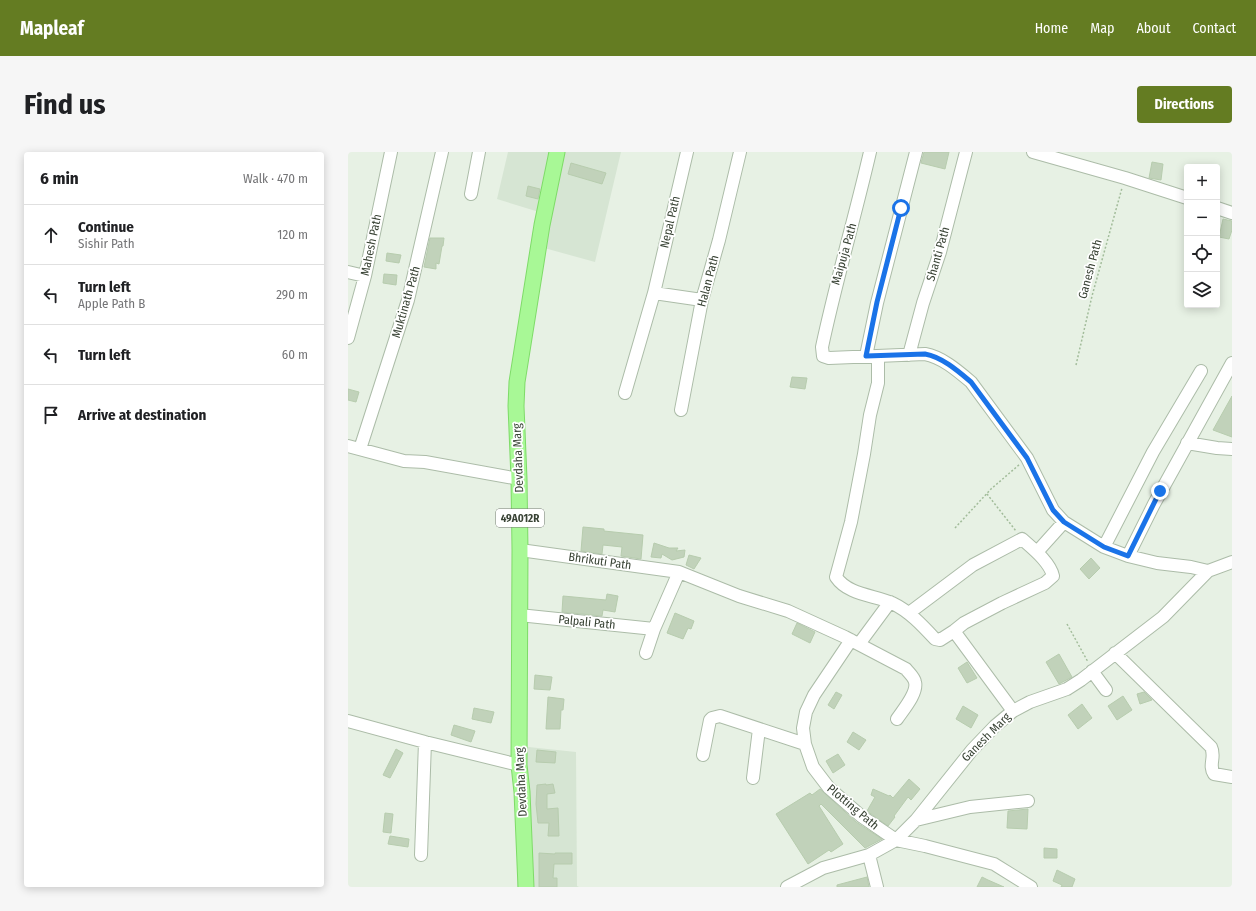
<!DOCTYPE html>
<html lang="en">
<head>
<meta charset="utf-8">
<style>
  :root { --surface:#fff; --page:#f6f6f6; --text:#202124; --muted:#757577; --line:#e0e0e0; --accent:#647c22 }
  body { margin:0; font-family:"Fira Sans Condensed",sans-serif; background:var(--page); color:var(--text) }
  .controls { position:absolute; right:12px; top:12px; display:grid; overflow:hidden; border-radius:4px; box-shadow:0 2px 10px #0003 }
  .controls button { width:36px; height:36px; display:grid; place-items:center; padding:0; border:0; border-bottom:1px solid var(--line); background:var(--surface); color:var(--text); font:20px sans-serif }
  .stop { position:absolute; width:12px; height:12px; margin:-9px; border:3px solid #1a73e8; border-radius:50%; background:#fff }
  .stop.end { background:#1a73e8; border-color:#fff; box-shadow:0 1px 4px #0008 }
  .list { margin:0; padding:0; list-style:none }
  h2 { display:flex; justify-content:space-between; align-items:center; height:52px; margin:0; padding:0 16px; font-size:17px }
  h2 small { font-size:13px; font-weight:400; color:var(--muted) }
  .list li { display:grid; grid-template-columns:26px 1fr auto; gap:12px; align-items:center; box-sizing:border-box; height:60px; padding:0 16px; border-top:1px solid var(--line) }
  .list b { display:block; font-size:15px; white-space:nowrap }
  .list p { margin:0; font-size:13px; white-space:nowrap; color:var(--muted) }
  .list em { font-size:13px; font-style:normal; color:var(--muted) }
  .icon { flex:none; width:22px; height:22px; fill:none; stroke:currentColor; stroke-width:2; stroke-linecap:round; stroke-linejoin:round }
  .map { position:relative; flex:none; width:884px; height:735px; overflow:hidden; border-radius:4px }
  header { display:flex; align-items:center; gap:24px; box-sizing:border-box; height:56px; padding:0 20px; background:var(--accent); color:#fff }
  header strong { font-size:19px }
  nav { display:flex; gap:22px; margin-inline-start:auto; font-size:14px }
  .intro { display:flex; align-items:center; justify-content:space-between; box-sizing:border-box; height:96px; padding:0 24px }
  h1 { margin:0; font-size:28px }
  .button { padding:10px 18px; border-radius:4px; background:var(--accent); color:#fff; font-size:14px; font-weight:700 }
  main { display:flex; gap:24px; padding:0 24px }
  aside { flex:1; background:var(--surface); border-radius:4px; box-shadow:0 2px 10px #0003 }
  .map>svg:first-child { display:block }
</style>
</head>
<body>
<header>
<strong>Mapleaf</strong>
<nav><a>Home</a><a>Map</a><a>About</a><a>Contact</a></nav>
</header>
<div class="intro"><h1>Find us</h1><a class="button">Directions</a></div>
<main>
<aside>
<h2>6 min<small>Walk · 470 m</small></h2>
<ul class="list">
<li><svg class="icon" aria-label="ahead" viewBox="0 0 24 24"><path d="M12 20V5M6 11l6-6 6 6"/></svg><div><b>Continue</b><p>Sishir Path</p></div><em>120 m</em></li>
<li><svg class="icon" aria-label="left" viewBox="0 0 24 24"><path d="M17 20v-9H6M10 6l-5 5 5 5"/></svg><div><b>Turn left</b><p>Apple Path B</p></div><em>290 m</em></li>
<li><svg class="icon" aria-label="left" viewBox="0 0 24 24"><path d="M17 20v-9H6M10 6l-5 5 5 5"/></svg><div><b>Turn left</b></div><em>60 m</em></li>
<li><svg class="icon" aria-label="arrive" viewBox="0 0 24 24"><path d="M6 21V4h12l-3 4 3 4H6"/></svg><div><b>Arrive at destination</b></div></li>
</ul>
</aside>
<div class="map">
<svg width="884" height="735" viewBox="0 0 884 735">
  <rect width="100%" height="100%" fill="#e7f1e4"/>
  <path fill="#d6e5d3" d="M160,0h113l-26,110 -58,-16 2,-34 -42,-13z
    M171,594l57,6 1,134 2,1h-62z"/>
  <path fill="#c1d2ba" stroke="#b7ccae" d="M576,0h25l-4,17 -24,-6z
    M804,10l11,2 -2,16 -12,-2z
    M223,11l35,10 -4,11 -34,-10z
    M180,34l12,3 -2,10 -12,-3z
    M875,67l9,2v9l-3,9 -10,-2z
    M82,86h14l-1,8h-1l-3,18 -3,-1v6l-12,-2z
    M39,101l14,2 -2,8 -13,-2z
    M36,122l13,1 -1,10 -13,-2z
    M444,225l15,1 -2,11 -15,-2z
    M0,237l11,3 -3,10 -8,-2z
    M884,244v41l-19,-7z
    M235,375l21,2v2l39,4 -2,24 -20,-3 1,-9 -19,-2 -1,9 -21,-3z
    M306,391l15,5h9l-2,3 9,-1 -1,7 -12,3 -10,-6 -1,4 -10,-1z
    M341,403l12,3 -7,11 -8,-4z
    M743,406l9,10 -11,11 -9,-10z
    M259,442l11,2 -3,16 -12,-2 -1,6 -40,-4 1,-16 43,4z
    M327,461l19,8 -3,8 -3,-1 -5,11 -16,-6z
    M449,471l18,9 -5,11 -18,-9z
    M711,502l13,23 -13,7 -13,-22z
    M619,510l10,16 -10,5 -9,-15z
    M187,523l17,2 -2,13 -16,-1z
    M488,540l6,3 -8,14 -6,-4z
    M796,540l8,8 -12,4 -3,-10z
    M775,544l9,14 -15,10 -9,-14z
    M200,545l16,2 -1,11h-2l-1,19h-14z
    M734,552l10,14 -14,11 -10,-14z
    M615,554l15,9 -7,13 -15,-9z
    M126,556l20,4 -3,11 -19,-4z
    M106,573l21,6 -4,11 -20,-7z
    M505,580l13,8 -7,10 -12,-8z
    M48,597l7,4 -13,25 -7,-3z
    M189,598l19,2 -1,11 -19,-1z
    M490,602l7,11 -12,8 -7,-12z
    M561,627l11,10 -9,11 -3,-3 -14,19 1,1 -7,9 -21,-15 8,-14 -4,-2 2,-6 16,7 1,-1 3,3z
    M198,632v1l7,-1 2,9 -8,1v15l11,-1 1,28h-11l1,-13h-11l-2,-19 1,-19z
    M472,637l36,33 26,17 -17,9 -44,-44 -2,2 24,38 -12,8 -2,-2 -21,14 -32,-50 34,-21 2,2z
    M680,657l-1,20 -20,-1 1,-17z
    M37,661l8,1 -2,19 -8,-1z
    M42,684l19,3 -1,8 -20,-3z
    M696,696l13,1v9h-13z
    M191,701l16,1v-1h17v11h-18l-1,14h4v9h-18z
    M709,718l18,9 -3,8h-11l1,-2 -9,-4z
    M519,725l2,10h-32v-2z
    M634,725l6,3 16,7h-27z"/>
  <g fill="none" stroke-linecap="round" stroke-linejoin="round">
    <defs>
      <path id="minor" d="M522,0c-15,65 -34,129 -48,195l1,9 6,2 96,-4c17,3 33,17 46,28l56,76 26,52 11,12 40,25 24,9 29,7 34,4 17,4
        M685,0l92,26 62,20
        M123,42l8,-42
        M869,56l15,5
        M0,120l17,4
        M306,141l33,-141
        M0,186l17,-62 26,-124
        M561,203l14,-52 17,-51 26,-100
        M518,204l11,-53 39,-151
        M530,204v27l-8,32 -6,39 -13,68 -15,55c12,18 38,18 56,26 17,8 30,22 43,36l5,1 14,-9 10,-8 38,-20 43,-20 8,-7c-3,-14 -21,-28 -31,-37l-49,26 -64,48
        M277,241l29,-100 48,7
        M333,258l21,-110 17,-60 21,-88
        M839,291l30,5 15,1
        M0,294l56,15 21,1 94,17
        M12,297l48,-149 34,-148
        M756,395l49,-95 48,-81
        M172,398l159,22 60,24 49,15 57,26 61,32c3,4 8,8 9,13 3,11 -12,28 -18,37
        M689,400l27,-30
        M780,404l26,-52 78,-141
        M171,463l135,14
        M606,479l59,80
        M503,488l-37,55 -8,17 -3,16 2,16 8,23 16,21 32,28 35,24 29,6 69,18 37,23
        M511,492l31,-42
        M298,501l8,-24 25,-57
        M767,501l96,94c5,10 -3,18 3,27l18,3
        M744,519l14,19
        M0,569l77,21 94,23
        M355,603l7,-35 2,-2 8,-2 85,28
        M405,626l6,-49
        M568,668l54,-13 58,-6
        M73,703l4,-113
        M521,703l8,32
        M439,735l36,-19 46,-13 27,-15 20,-20 56,-70 23,-24 18,-15 17,-9 37,-13 14,-9 82,-63 45,-46 24,-9"/>
      <path id="major" d="M178,735l-4,-95 -3,-27 1,-215 -1,-71 -3,-73 1,-24 25,-157 15,-73"/>
    </defs>
    <use href="#minor" stroke="#acbca8" stroke-width="14"/>
    <use href="#major" stroke="#7edb68" stroke-width="17"/>
    <path stroke="#a2bc9a" stroke-width="1.5" stroke-dasharray="2 2" stroke-linecap="butt" d="M728,213l16,-69 30,-108
      M639,342l29,37
      M607,376l36,-39 29,-25
      M719,472l21,38"/>
    <use href="#minor" stroke="#fff" stroke-width="12"/>
    <use href="#major" stroke="#a8f896" stroke-width="15"/>
  </g>
  <g fill="none" stroke-linecap="round" stroke-linejoin="round">
    <path stroke="#1a73e8" stroke-width="5" d="M553,56l-24,94 -11,54 59,-2c17,3 33,17 46,28l56,76 26,52 11,12 40,25 24,9 32,-65"/>
  </g>
  <g text-anchor="middle" dominant-baseline="central" stroke-width="3.5" stroke-linejoin="round" paint-order="stroke">
    <rect fill="#fff" stroke="#747b72" stroke-width="1" x="148" y="357" width="48" height="18" rx="3"/>
    <g font-size="11" font-weight="bold" fill="#394335">
      <text x="172" y="366">49A012R</text>
    </g>
    <g font-size="12" fill="#394335" stroke="#fff">
      <text transform="translate(322 70) rotate(-77)">Nepal Path</text>
      <text transform="translate(23 93) rotate(-78)">Mahesh Path</text>
      <text transform="translate(496 102) rotate(-74)">Maipuja Path</text>
      <text transform="translate(590 102) rotate(-74)">Shanti Path</text>
      <text transform="translate(742 117) rotate(-75)">Ganesh Path</text>
      <text transform="translate(360 129) rotate(-75)">Halan Path</text>
      <text transform="translate(58 150) rotate(-74)">Muktinath Path</text>
      <text transform="translate(170 306) rotate(-92)">Devdaha Marg</text>
      <text transform="translate(252 409) rotate(8)">Bhrikuti Path</text>
      <text transform="translate(239 470) rotate(6)">Palpali Path</text>
      <text transform="translate(638 585) rotate(-45)">Ganesh Marg</text>
      <text transform="translate(173 630) rotate(-93)">Devdaha Marg</text>
      <text transform="translate(505 655) rotate(40)">Plotting Path</text>
    </g>
  </g>
</svg>
<div class="controls">
<button>+</button>
<button>−</button>
<button><svg class="icon" aria-label="locate" viewBox="0 0 24 24"><circle cx="12" cy="12" r="6"/><path d="M12 2v4M12 18v4M2 12h4M18 12h4"/></svg></button>
<button><svg class="icon" aria-label="layers" viewBox="0 0 24 24"><path d="M12 4l9 5-9 5-9-5zM3 14l9 5 9-5"/></svg></button>
</div>
<div class="stop" style="left:553px;top:56px"></div>
<div class="stop end" style="left:812px;top:339px"></div>
</div>
</main>
</body>
</html>
